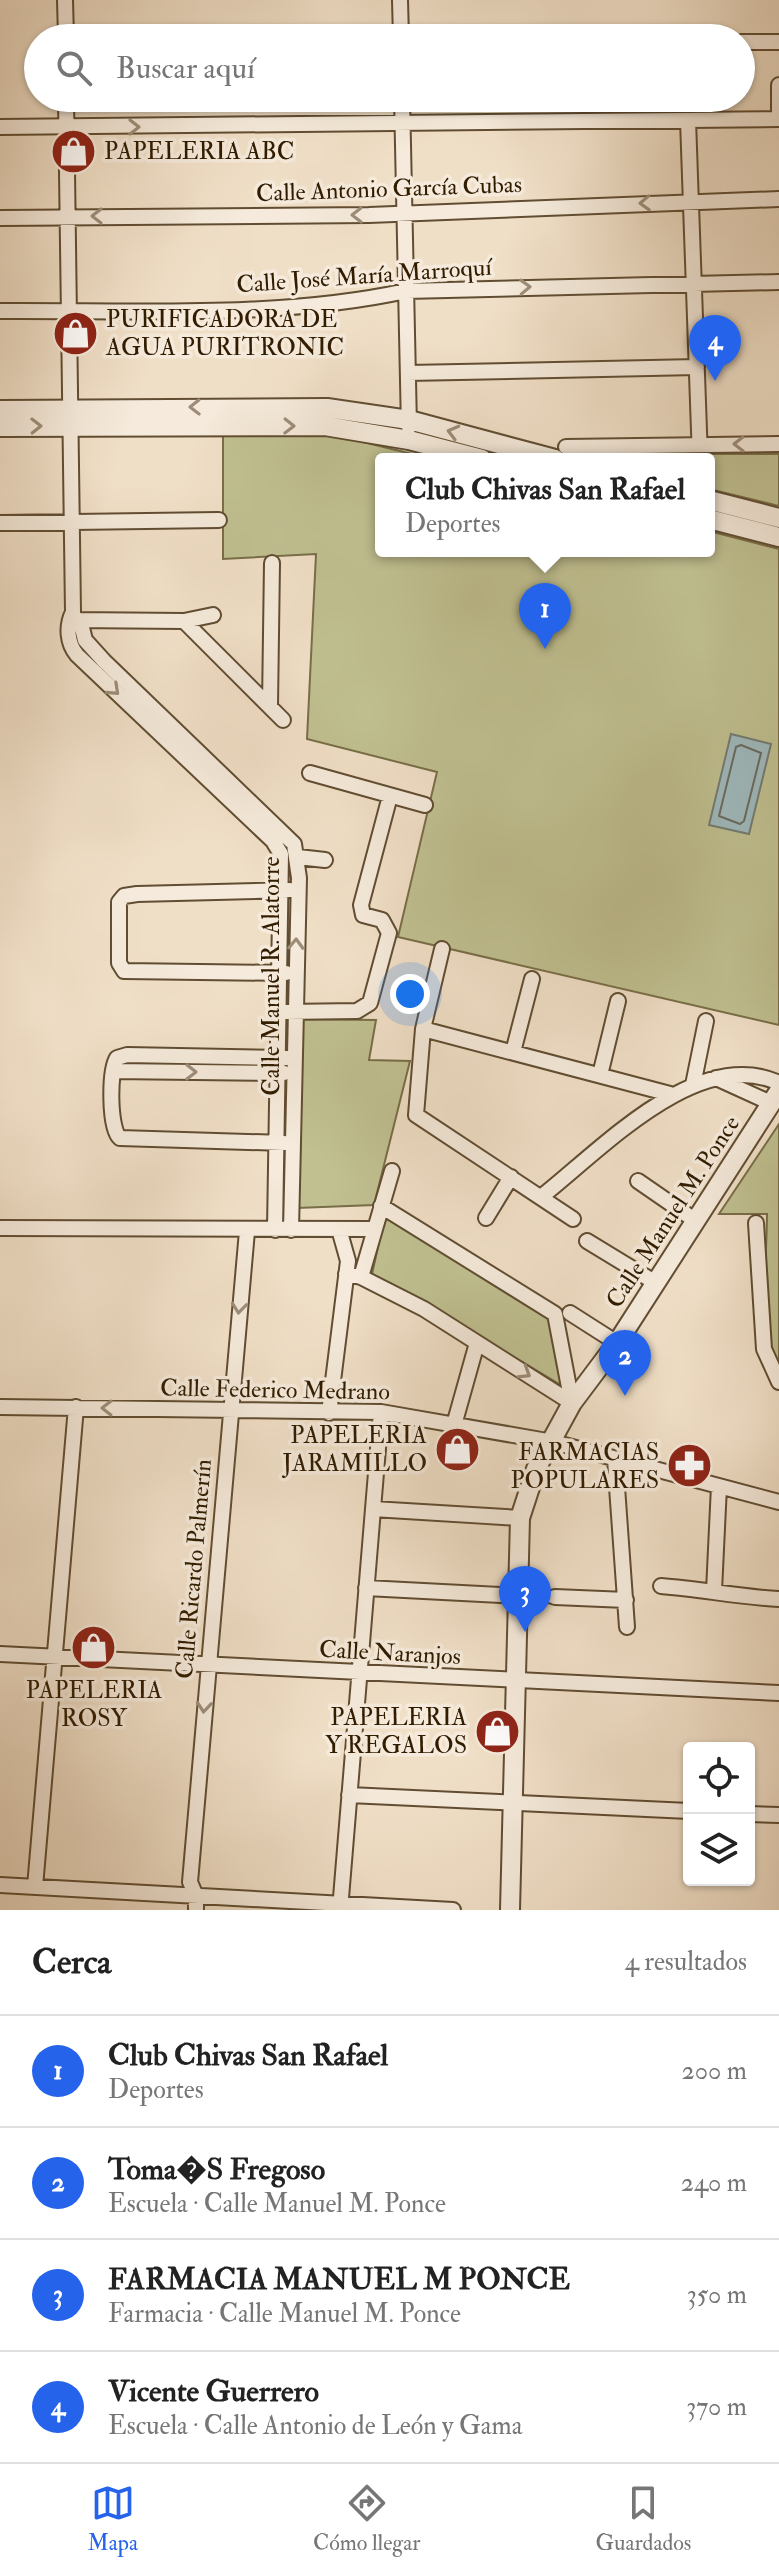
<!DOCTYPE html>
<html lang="es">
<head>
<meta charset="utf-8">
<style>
  :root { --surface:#fff; --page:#f6f6f6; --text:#222; --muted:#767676; --line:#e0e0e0; --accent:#2563eb }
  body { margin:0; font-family:"IM FELL Double Pica",serif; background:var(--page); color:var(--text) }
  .controls { position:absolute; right:24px; bottom:24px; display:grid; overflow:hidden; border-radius:8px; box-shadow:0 2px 6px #0004 }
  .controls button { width:72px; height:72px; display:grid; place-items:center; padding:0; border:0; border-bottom:2px solid var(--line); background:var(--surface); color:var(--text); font:40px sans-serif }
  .you { position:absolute; left:410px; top:994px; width:28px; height:28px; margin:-20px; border:6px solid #fff; border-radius:50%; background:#1a73e8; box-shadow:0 0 0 12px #1a73e833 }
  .badge { display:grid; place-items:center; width:52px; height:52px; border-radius:50%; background:var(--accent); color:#fff; font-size:26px; font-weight:700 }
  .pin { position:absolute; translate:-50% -66px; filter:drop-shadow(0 2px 4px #0008) }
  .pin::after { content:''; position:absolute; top:42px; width:28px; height:24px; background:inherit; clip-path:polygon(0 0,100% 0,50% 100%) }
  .popup { position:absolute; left:375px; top:453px; width:340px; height:104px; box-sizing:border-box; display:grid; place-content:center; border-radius:8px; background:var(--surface); filter:drop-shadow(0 2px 6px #0005); font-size:26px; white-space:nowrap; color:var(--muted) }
  .popup b { font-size:30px; color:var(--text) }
  .popup::after { content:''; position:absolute; left:50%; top:100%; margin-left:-16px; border:16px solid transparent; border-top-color:var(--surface) }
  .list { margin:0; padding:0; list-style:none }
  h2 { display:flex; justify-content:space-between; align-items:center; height:104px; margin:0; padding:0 32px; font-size:34px }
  h2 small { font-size:26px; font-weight:400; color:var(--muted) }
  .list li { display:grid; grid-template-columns:52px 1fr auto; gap:24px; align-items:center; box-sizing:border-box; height:112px; padding:0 32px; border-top:2px solid var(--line) }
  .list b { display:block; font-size:30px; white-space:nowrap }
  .list p { margin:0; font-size:26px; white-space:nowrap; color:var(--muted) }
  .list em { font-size:26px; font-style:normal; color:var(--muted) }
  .icon { flex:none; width:44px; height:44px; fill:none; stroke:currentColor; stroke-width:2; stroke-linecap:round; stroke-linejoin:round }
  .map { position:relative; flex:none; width:779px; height:1910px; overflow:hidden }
  .search { position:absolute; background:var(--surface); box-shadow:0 2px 6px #0004; left:24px; right:24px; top:24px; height:88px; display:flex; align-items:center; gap:20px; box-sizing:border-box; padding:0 28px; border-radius:44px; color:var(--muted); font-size:30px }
  .sheet { height:552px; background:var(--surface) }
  nav { display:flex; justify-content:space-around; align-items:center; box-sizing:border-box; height:112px; border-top:2px solid var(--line); background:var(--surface); font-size:22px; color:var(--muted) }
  nav a { display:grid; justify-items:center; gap:4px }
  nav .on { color:var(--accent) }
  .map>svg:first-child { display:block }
</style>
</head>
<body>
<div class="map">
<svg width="779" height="1910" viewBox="0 0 779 1910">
  <rect width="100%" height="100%" fill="#f0dfc7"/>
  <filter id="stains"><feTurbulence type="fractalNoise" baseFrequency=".0025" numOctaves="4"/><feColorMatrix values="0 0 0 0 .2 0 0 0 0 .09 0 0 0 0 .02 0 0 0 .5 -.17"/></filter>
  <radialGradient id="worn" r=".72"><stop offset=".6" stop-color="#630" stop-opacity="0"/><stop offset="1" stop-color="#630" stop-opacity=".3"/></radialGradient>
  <path fill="#c0c091" stroke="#786e48" stroke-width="2" d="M334,435l99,24h-52v92h328v-20l70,18v476l-381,-88 39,-165 -130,-33 9,-185 -93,5v-123z
    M591,450l101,1v8l-116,-1z
    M707,454h72v52l-70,-17z
    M298,1019l78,1 -7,40 41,1 -36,144 -77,3z
    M779,1124v251c-22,-40 -12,-115 -12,-161h-48z
    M385,1215l167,101 14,72 -176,-105 -19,-4z"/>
  <path fill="#9ebabf" stroke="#727b73" stroke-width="2" d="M731,734l40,10 -22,90 -40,-9z"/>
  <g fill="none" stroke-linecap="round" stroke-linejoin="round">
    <path stroke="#686b60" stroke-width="2" d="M741,745l20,8 -17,68 -4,3 -21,-8 17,-69z"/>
    <defs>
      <path id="pedestrian" d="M518,1596l37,1"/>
      <path id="minor" d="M65,0l1,38
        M400,0l1,38
        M741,42h38
        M66,98l7,514c-7,14 -6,31 4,43l196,186 8,13 -6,376
        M402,98l7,329
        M779,119v-34
        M688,120l12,339
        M0,127l779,-8
        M0,218l369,-3 410,-16
        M0,311c131,-1 278,8 406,-20l373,-9
        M408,373l289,-6
        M566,447l213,-3
        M0,523l219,-3
        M73,620l111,1 29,-6
        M80,620l5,20 19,21 190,183 5,34 -8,352
        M184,621l99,99
        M270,705l2,-142
        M310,773l115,32
        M298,857l27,3
        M442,949l-19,80 -7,86 157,104
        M286,973l-162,-2 -5,-8v-61l5,-6 13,-2 153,-4
        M285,1012l72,-1 13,-8 19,-70 -7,-13 -19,-5 -2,-10 29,-109
        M423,1029l247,65
        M513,1052l19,-73
        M113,1071l171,2
        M600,1075l18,-74
        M716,1078l55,25
        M693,1085l13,-64
        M284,1143l-164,-5c-11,-9 -11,-67 -3,-80l10,-3 160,3
        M638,1181l58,40
        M541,1197c60,-47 157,-152 238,-114
        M381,1206l174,108 17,89
        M486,1218l25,-41
        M756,1223l8,126 15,33
        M0,1228l375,1
        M587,1241l69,42
        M346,1274l15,3 63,32 148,94
        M361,1277l31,-106
        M570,1313l47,30
        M0,1407l381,5 172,30 226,60
        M329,1413l19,-152 -9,-32
        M454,1425l23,-82
        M615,1459l12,168
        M373,1509l147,9
        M661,1586c40,3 78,11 118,13
        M366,1588l152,8
        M714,1591l5,-105
        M555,1597l71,3
        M0,1654l779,39
        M349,1795l340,16
        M749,1814l30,1
        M0,1885l453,25
        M35,1887l41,-480
        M196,1910v-14l-6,-14 57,-651
        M340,1910l41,-498"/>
      <path id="tertiary" d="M0,410l327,-2 82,12 146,39
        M0,427l325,-1 84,14 73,19
        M709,500l70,18
        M709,519l70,18
        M510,1910l10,-392 16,-49 36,-66 45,-60 162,-252"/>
    </defs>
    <use href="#pedestrian" stroke="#614d32" stroke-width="15"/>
    <use href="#minor" stroke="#614d32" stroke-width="18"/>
    <use href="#tertiary" stroke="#614d32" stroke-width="22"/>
    <use href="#pedestrian" stroke="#f5eadb" stroke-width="11"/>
    <use href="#minor" stroke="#f5eadb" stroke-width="14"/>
    <use href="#tertiary" stroke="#f5eadb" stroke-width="18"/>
  </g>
  <defs><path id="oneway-chevron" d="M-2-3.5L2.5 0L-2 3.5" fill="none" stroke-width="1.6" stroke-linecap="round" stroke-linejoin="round" transform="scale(2)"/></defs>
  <g stroke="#9d8d78">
    <use href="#oneway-chevron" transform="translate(134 127)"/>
    <use href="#oneway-chevron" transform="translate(645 203) rotate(178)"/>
    <use href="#oneway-chevron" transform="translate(357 215) rotate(179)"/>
    <use href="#oneway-chevron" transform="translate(97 216) rotate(180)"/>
    <use href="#oneway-chevron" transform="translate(525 287) rotate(-2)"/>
    <use href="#oneway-chevron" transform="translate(195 407) rotate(179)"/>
    <use href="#oneway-chevron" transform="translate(36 426) rotate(-1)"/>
    <use href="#oneway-chevron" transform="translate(289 426) rotate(1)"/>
    <use href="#oneway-chevron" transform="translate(453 432) rotate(-165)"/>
    <use href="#oneway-chevron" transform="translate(739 444) rotate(179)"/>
    <use href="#oneway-chevron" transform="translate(114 690) rotate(43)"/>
    <use href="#oneway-chevron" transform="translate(296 944) rotate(-88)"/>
    <use href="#oneway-chevron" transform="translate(191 1072) rotate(1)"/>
    <use href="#oneway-chevron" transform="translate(239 1308) rotate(96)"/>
    <use href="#oneway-chevron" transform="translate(525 1373) rotate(32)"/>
    <use href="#oneway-chevron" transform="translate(107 1408) rotate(-179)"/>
    <use href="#oneway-chevron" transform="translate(204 1707) rotate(95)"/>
  </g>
  <defs>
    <symbol id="shop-disc" viewBox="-11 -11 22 22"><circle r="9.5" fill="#8f2418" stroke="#f5eadb"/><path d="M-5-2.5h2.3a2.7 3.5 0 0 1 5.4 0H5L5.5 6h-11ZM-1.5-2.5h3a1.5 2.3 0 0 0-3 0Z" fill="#fff"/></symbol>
    <symbol id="pharmacy-disc" viewBox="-11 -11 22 22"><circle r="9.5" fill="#8f2418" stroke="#f5eadb"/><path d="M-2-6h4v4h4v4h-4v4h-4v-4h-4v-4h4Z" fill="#fff"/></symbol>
  </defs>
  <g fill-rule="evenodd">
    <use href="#shop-disc" x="48" y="126" width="51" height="51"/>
    <use href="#shop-disc" x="50" y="308" width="51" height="51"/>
    <use href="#shop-disc" x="432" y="1424" width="51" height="51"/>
    <use href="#pharmacy-disc" x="664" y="1440" width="51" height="51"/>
    <use href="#shop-disc" x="68" y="1622" width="51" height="51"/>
    <use href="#shop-disc" x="472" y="1706" width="51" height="51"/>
  </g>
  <g text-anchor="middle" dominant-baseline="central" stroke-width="7" stroke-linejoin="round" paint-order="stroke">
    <g font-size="24" fill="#311c00" stroke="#f5eadb" text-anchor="end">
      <text x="104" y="151" text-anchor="start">PAPELERIA ABC</text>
      <text x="106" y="319" text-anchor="start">PURIFICADORA DE<tspan x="106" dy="28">AGUA PURITRONIC</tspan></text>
      <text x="427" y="1435">PAPELERIA<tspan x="427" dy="28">JARAMILLO</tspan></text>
      <text x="659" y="1452">FARMACIAS<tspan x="659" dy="28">POPULARES</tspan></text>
      <text x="94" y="1690" text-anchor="middle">PAPELERIA<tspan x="94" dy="28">ROSY</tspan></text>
      <text x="467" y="1717">PAPELERIA<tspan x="467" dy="28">Y REGALOS</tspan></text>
    </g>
    <g font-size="24" fill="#311c00" stroke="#f5eadb">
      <text transform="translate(389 189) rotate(-2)">Calle Antonio García Cubas</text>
      <text transform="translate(364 276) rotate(-4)">Calle José María Marroquí</text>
      <text transform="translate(271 976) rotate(-90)">Calle Manuel R. Alatorre</text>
      <text transform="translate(673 1212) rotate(-57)">Calle Manuel M. Ponce</text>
      <text transform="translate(275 1390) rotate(1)">Calle Federico Medrano</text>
      <text transform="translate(194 1569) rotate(-85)">Calle Ricardo Palmerín</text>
      <text transform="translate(390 1653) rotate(3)">Calle Naranjos</text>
    </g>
  </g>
  <rect width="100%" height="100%" filter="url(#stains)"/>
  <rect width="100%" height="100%" fill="url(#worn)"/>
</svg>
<div class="controls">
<button><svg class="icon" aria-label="locate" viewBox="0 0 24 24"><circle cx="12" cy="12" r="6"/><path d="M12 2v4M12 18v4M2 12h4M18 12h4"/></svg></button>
<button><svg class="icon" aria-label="layers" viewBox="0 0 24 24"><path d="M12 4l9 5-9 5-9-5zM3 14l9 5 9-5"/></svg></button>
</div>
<div class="you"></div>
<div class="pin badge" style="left:545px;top:649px">1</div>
<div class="popup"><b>Club Chivas San Rafael</b>Deportes</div>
<div class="pin badge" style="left:625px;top:1396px">2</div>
<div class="pin badge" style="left:525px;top:1632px">3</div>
<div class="pin badge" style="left:715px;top:381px">4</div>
<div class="search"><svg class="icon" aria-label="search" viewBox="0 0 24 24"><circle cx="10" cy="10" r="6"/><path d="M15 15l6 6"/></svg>Buscar aquí</div>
</div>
<section class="sheet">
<h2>Cerca<small>4 resultados</small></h2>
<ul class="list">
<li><span class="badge">1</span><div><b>Club Chivas San Rafael</b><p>Deportes</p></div><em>200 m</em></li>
<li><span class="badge">2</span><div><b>Toma�S Fregoso</b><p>Escuela · Calle Manuel M. Ponce</p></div><em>240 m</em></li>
<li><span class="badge">3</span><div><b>FARMACIA MANUEL M PONCE</b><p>Farmacia · Calle Manuel M. Ponce</p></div><em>350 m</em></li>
<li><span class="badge">4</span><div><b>Vicente Guerrero</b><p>Escuela · Calle Antonio de León y Gama</p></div><em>370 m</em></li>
</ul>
</section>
<nav>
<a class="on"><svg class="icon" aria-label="map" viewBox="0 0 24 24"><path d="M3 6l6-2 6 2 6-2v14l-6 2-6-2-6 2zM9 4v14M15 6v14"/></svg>Mapa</a>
<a><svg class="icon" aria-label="directions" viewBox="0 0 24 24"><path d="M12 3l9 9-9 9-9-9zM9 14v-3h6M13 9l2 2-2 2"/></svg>Cómo llegar</a>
<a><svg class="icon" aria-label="saved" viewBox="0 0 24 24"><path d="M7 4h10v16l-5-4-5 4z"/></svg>Guardados</a>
</nav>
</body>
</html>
